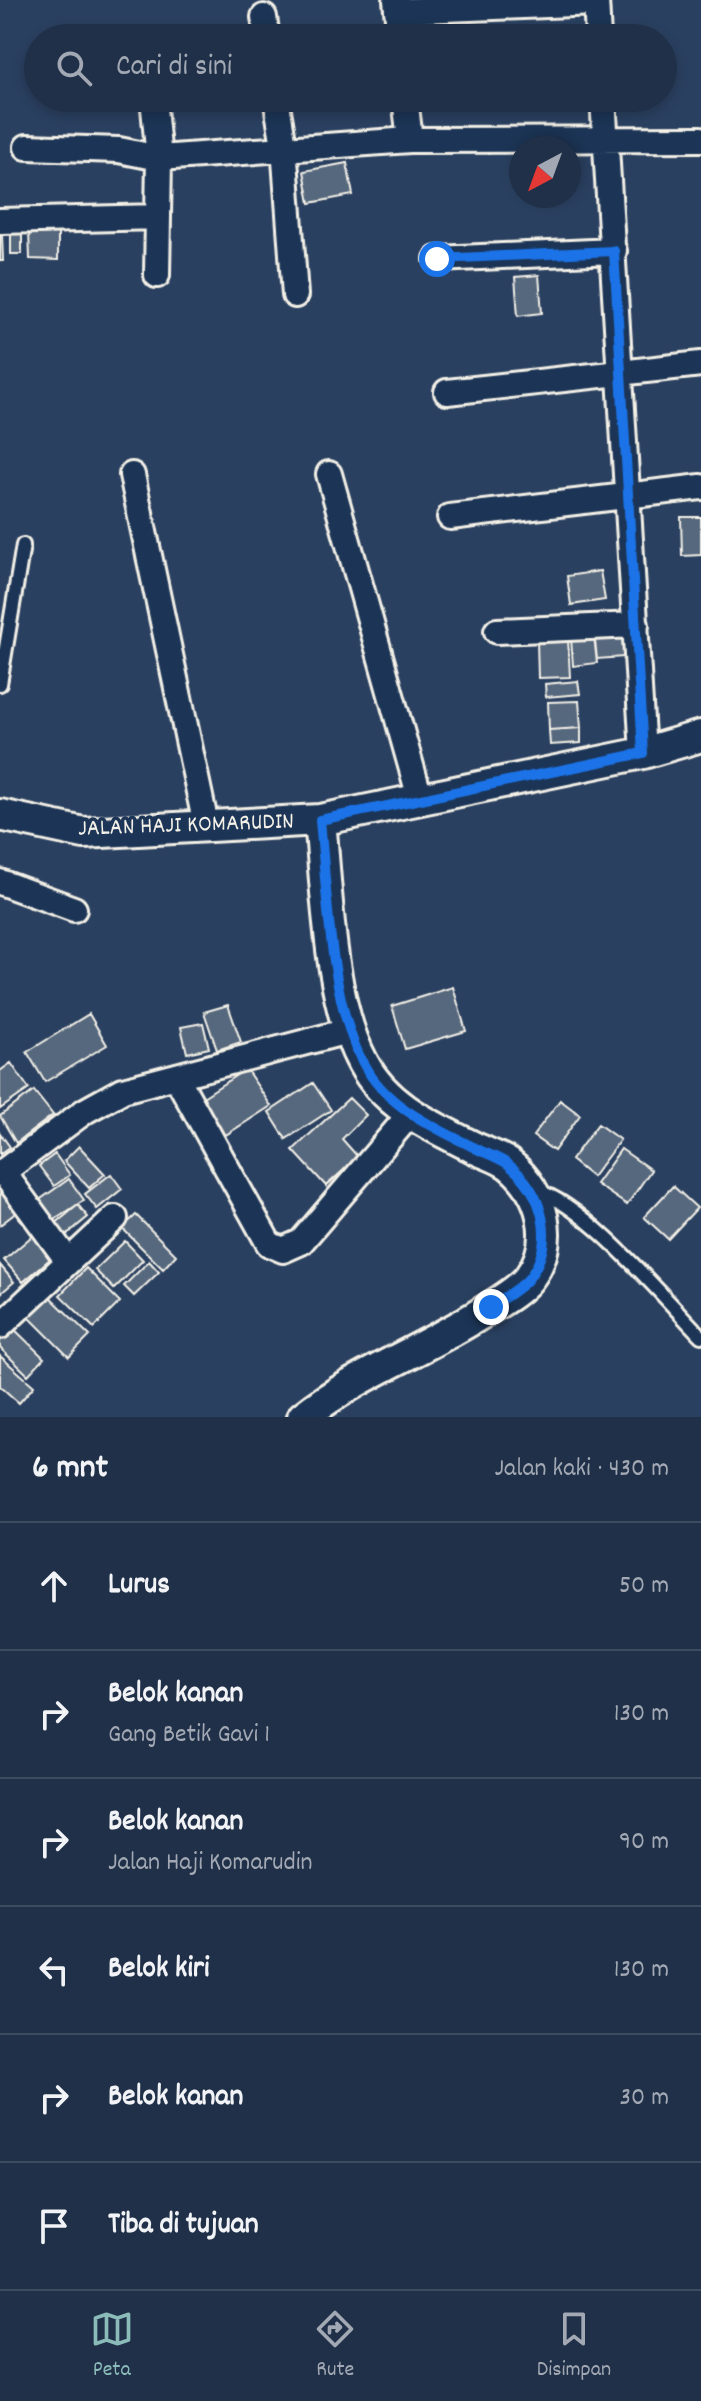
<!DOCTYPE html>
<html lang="id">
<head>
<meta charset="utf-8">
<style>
  :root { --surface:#203048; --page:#28384f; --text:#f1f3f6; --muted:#a2a9b4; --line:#3d4b60; --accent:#8bbbb9 }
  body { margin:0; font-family:Dekko,sans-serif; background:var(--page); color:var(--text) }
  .compass { position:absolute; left:509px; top:136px; width:72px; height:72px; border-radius:50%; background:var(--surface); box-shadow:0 4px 12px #0003; rotate:221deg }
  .stop { position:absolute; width:24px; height:24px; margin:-18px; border:6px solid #1a73e8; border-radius:50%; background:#fff }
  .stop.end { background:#1a73e8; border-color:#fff; box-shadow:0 2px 8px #0008 }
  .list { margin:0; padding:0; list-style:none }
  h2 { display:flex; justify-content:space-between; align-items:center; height:104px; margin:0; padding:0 32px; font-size:34px }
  h2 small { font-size:26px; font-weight:400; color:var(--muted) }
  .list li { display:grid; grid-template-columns:52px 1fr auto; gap:24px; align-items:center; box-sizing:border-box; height:128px; padding:0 32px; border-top:2px solid var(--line) }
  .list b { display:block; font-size:30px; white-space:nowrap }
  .list p { margin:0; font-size:26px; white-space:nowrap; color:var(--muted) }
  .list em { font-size:26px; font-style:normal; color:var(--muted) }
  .icon { flex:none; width:44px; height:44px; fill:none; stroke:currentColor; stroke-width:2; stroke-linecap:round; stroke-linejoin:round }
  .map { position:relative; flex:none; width:701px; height:1417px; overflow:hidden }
  .search { position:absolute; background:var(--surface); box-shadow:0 4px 12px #0003; left:24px; right:24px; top:24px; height:88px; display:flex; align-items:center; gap:20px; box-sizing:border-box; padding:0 28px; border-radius:44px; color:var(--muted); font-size:30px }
  .sheet { height:872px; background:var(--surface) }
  nav { display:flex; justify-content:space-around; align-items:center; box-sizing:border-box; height:112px; border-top:2px solid var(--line); background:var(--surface); font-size:22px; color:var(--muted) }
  nav a { display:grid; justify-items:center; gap:4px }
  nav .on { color:var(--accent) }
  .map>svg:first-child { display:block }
</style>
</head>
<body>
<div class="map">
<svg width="701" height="1417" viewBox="0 0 701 1417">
  <rect width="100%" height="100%" fill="#2a4060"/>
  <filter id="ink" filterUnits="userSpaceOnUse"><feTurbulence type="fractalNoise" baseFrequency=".0125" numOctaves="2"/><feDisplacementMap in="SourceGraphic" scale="16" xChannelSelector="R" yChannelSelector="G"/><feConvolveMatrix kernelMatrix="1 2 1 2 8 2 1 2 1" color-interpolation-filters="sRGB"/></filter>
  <g filter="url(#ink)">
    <path fill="#56677d" stroke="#f4f1e8" stroke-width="2" d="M347,163l6,32 -43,8 -6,-32z
      M29,231h29v29l-28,-1z
      M11,233h11v21h-11z
      M0,234h2l1,27h-3z
      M539,275l3,38 -24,3 -3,-39z
      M681,517h20v38l-19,1z
      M600,571l5,29 -34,5 -4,-29z
      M594,636l3,27 -24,3 -2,-28z
      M635,637l2,19 -40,3 -2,-19z
      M568,639l2,38 -32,1 -1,-38z
      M578,681l2,13 -34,3 -1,-13z
      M579,701l2,27 -32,2 -1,-28z
      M581,728v15l-31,2 -1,-15z
      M453,987l13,44 -61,18 -13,-43z
      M228,1005l13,37 -24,8 -13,-38z
      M89,1014l18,31 -62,37 -18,-30z
      M203,1023l6,25 -22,5 -6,-26z
      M11,1063l18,26 -29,20v-38z
      M246,1069l25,37 -47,30 -24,-37z
      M313,1083l18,27 -45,29 -17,-27z
      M34,1091l19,24 -37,28 -16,-27z
      M349,1098l17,17 -24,24 16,18 -32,29 -33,-36z
      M560,1100l20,15 -26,36 -21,-15z
      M598,1124l22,16 -28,37 -21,-17z
      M0,1133l10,14 -10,7z
      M79,1146l26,28 -16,14 -25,-27z
      M621,1149l30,21 -24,35 -31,-21z
      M55,1154l15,21 -16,11 -15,-20z
      M111,1174l11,15 -25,20 -12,-15z
      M69,1179l15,21 -31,21 -15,-20z
      M0,1183l22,25 -22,17z
      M673,1186l24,22 -29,31 -24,-22z
      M78,1205l10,12 -23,19 -10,-12z
      M136,1215l40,40 -13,14 -41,-41z
      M38,1231l19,22 -34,29 -19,-22z
      M125,1241l18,19 -29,29 -19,-19z
      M149,1261l10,11 -25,24 -10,-10z
      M0,1265l14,17 -14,12z
      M86,1268l34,34 -26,26 -34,-33z
      M43,1290l47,46 -21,21 -46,-46z
      M7,1322l37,36 -16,17 -28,-27v-19z
      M0,1356l34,30 -15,17 -19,-17z"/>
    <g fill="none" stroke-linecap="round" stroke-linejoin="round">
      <defs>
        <path id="service" d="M0,684l23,-139
          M537,1191c48,13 126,106 164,145"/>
        <path id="minor" d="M396,0l4,38
          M596,0l2,38
          M397,11l199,-8
          M264,17l3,21
          M276,98l8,48 11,149
          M405,98l5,42
          M603,98l40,655
          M27,147l92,3 40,8 -6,-60
          M0,221l158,-4
          M437,259l177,-8
          M157,275l2,-117 251,-18 291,-1
          M447,392l254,-28
          M329,474l91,324
          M132,475l74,350
          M450,517l251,-30
          M497,631l139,-6
          M0,882l74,27
          M176,1076l93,168 14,6 18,-8 110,-129
          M3,1172l65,89
          M0,1174l85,-63 38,-21 225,-59
          M0,1326l115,-108"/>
        <path id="tertiary" d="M0,815l84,18 236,-13 323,-67 58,-17
          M303,1417c54,-43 119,-66 177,-103 15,-10 38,-22 49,-36 28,-37 14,-86 -19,-113 -9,-7 -22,-11 -33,-16 -43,-22 -90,-41 -114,-86 -34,-62 -36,-171 -43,-243"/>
      </defs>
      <use href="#service" stroke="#f4f1e8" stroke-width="18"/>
      <use href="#minor" stroke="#f4f1e8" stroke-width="30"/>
      <use href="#tertiary" stroke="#f4f1e8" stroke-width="36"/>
      <use href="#service" stroke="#1d3557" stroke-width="12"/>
      <use href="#minor" stroke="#1d3557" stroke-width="24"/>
      <use href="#tertiary" stroke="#1d3557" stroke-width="30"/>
    </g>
  </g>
  <g fill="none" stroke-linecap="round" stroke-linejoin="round" filter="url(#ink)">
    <path stroke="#1a73e8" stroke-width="10" d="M437,259l177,-8 29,502 -323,67c7,72 10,181 43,243 24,45 71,64 114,86 10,5 23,9 32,16 34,27 48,76 20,113 -9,11 -26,20 -38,29"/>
  </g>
  <g text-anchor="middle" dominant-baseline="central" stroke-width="7" stroke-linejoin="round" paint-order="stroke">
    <g font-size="24" fill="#f4f1e8" stroke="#1d3557">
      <text transform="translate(186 826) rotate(-2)">JALAN HAJI KOMARUDIN</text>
    </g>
  </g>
</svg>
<svg class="compass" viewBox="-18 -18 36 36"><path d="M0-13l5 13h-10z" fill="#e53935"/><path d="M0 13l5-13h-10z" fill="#a2a9b4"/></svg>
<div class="stop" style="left:437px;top:259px"></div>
<div class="stop end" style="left:491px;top:1307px"></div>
<div class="search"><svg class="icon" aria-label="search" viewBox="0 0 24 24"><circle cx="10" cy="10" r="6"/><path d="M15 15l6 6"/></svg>Cari di sini</div>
</div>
<section class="sheet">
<h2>6 mnt<small>Jalan kaki · 430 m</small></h2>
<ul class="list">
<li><svg class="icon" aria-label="ahead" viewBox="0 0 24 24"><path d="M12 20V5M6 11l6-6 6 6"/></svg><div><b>Lurus</b></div><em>50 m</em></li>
<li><svg class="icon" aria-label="right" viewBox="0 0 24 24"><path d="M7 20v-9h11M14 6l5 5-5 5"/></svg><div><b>Belok kanan</b><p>Gang Betik Gavi 1</p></div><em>130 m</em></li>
<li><svg class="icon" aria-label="right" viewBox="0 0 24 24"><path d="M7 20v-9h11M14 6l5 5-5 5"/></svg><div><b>Belok kanan</b><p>Jalan Haji Komarudin</p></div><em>90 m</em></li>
<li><svg class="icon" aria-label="left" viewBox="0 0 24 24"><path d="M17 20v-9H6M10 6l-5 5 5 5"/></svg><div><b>Belok kiri</b></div><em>130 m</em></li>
<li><svg class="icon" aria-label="right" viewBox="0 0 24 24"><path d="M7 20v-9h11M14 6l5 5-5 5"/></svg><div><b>Belok kanan</b></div><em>30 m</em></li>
<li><svg class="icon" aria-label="arrive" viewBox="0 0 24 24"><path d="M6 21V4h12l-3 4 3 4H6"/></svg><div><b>Tiba di tujuan</b></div></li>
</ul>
</section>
<nav>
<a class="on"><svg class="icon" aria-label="map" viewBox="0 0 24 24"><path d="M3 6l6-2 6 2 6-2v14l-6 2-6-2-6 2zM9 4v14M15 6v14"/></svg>Peta</a>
<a><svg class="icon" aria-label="directions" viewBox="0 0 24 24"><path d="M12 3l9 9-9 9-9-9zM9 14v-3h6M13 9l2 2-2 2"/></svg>Rute</a>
<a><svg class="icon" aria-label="saved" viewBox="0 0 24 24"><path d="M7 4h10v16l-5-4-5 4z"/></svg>Disimpan</a>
</nav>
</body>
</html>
